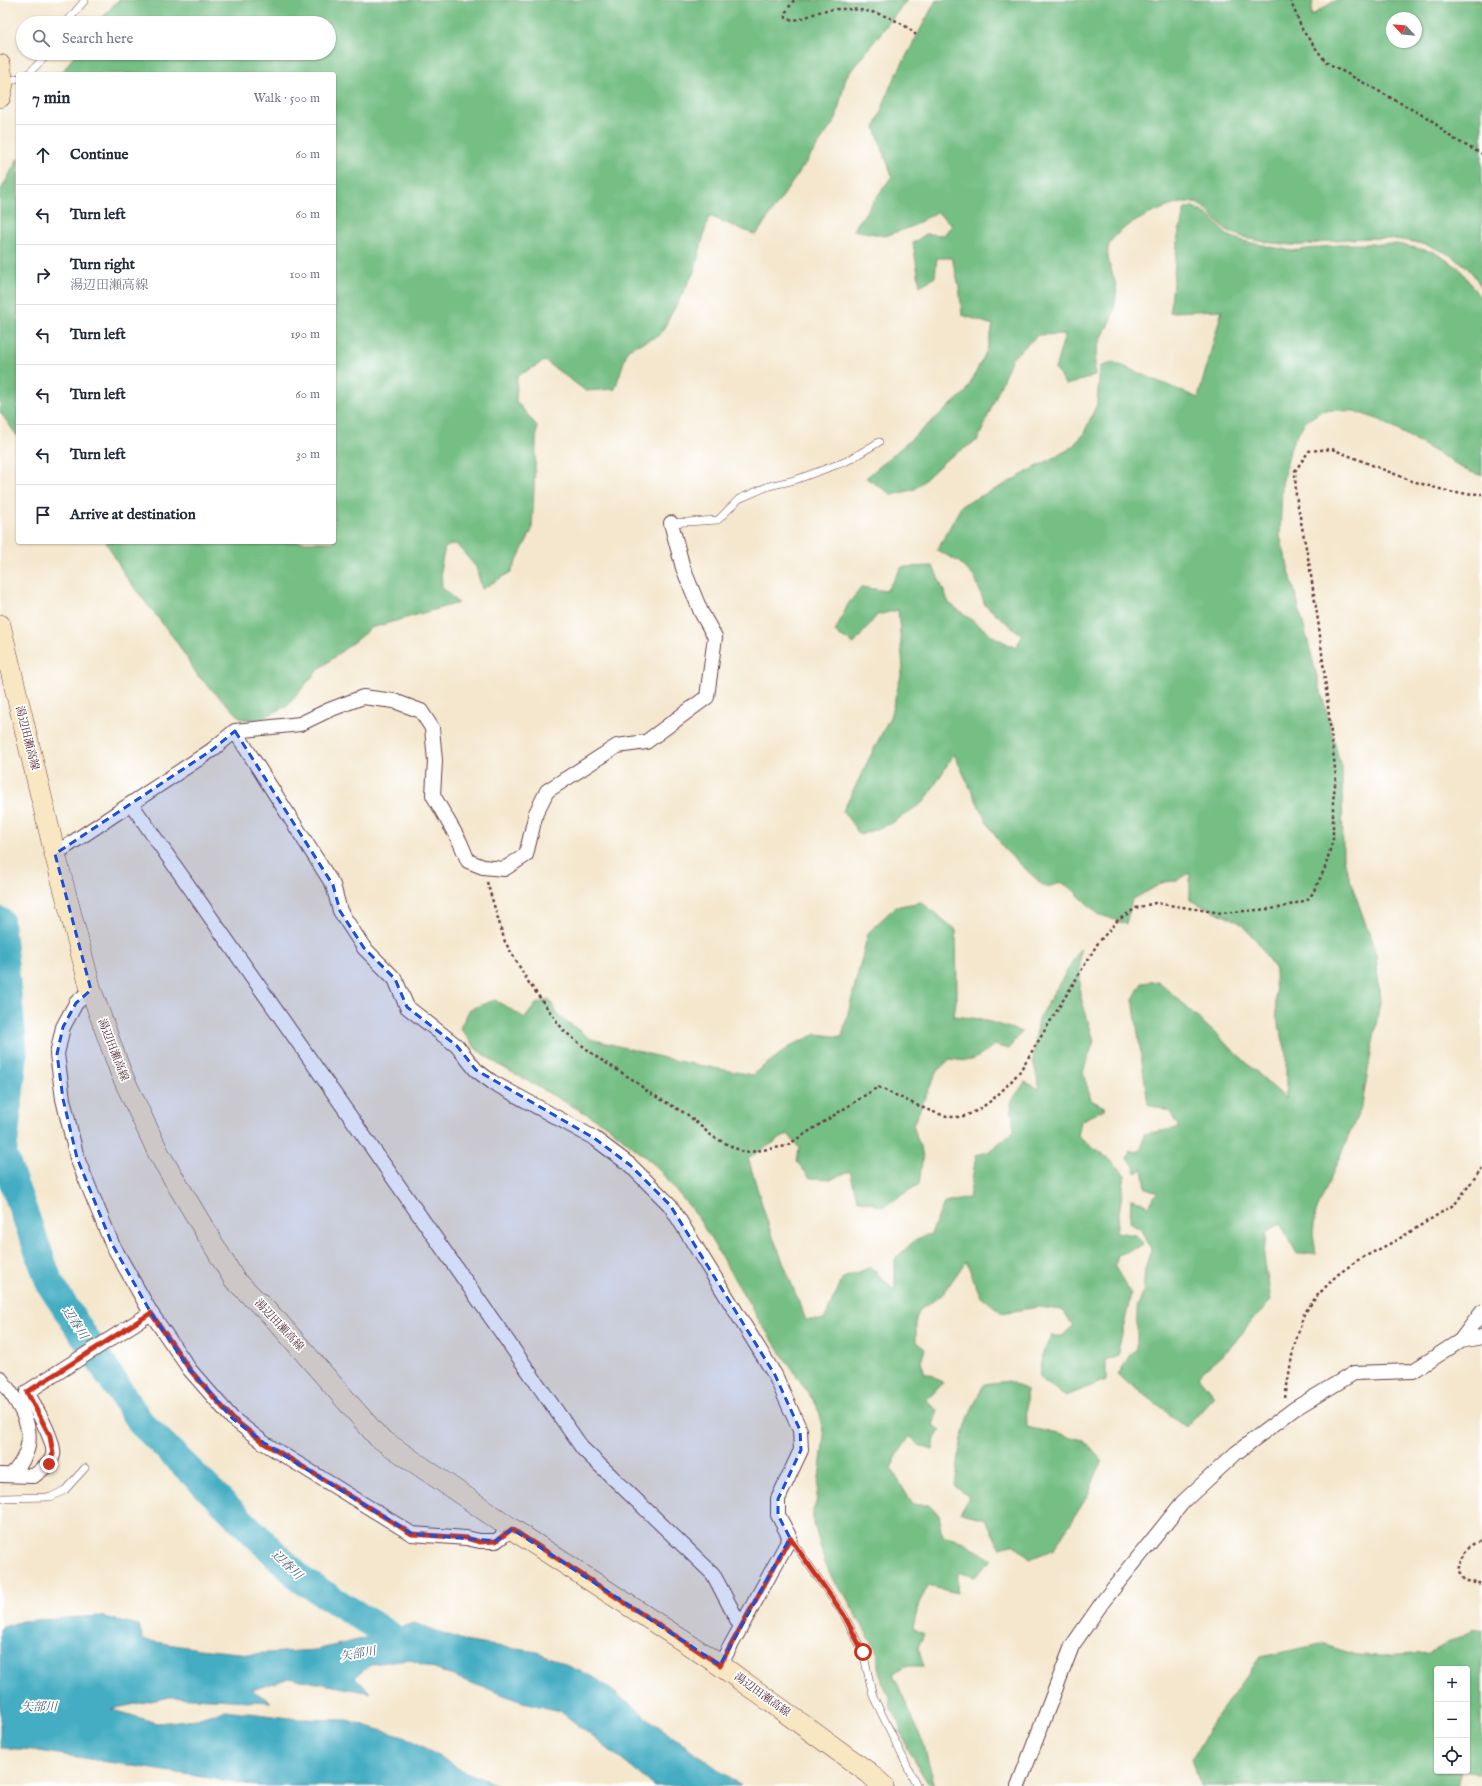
<!DOCTYPE html>
<html lang="en">
<head>
<meta charset="utf-8">
<style>
  :root { --surface:#fff; --page:#f2f2f3; --text:#1f2937; --muted:#747a83; --line:#e0e1e3 }
  body { margin:0; font-family:"IM FELL English","Noto Serif JP",serif; background:var(--page); color:var(--text) }
  .controls { position:absolute; right:12px; bottom:12px; display:grid; overflow:hidden; border-radius:4px; box-shadow:0 1px 3px #0004 }
  .controls button { width:36px; height:36px; display:grid; place-items:center; padding:0; border:0; border-bottom:1px solid var(--line); background:var(--surface); color:var(--text); font:20px sans-serif }
  .compass { position:absolute; left:1386px; top:12px; width:36px; height:36px; border-radius:50%; background:var(--surface); box-shadow:0 1px 3px #0004; rotate:296deg }
  .stop { position:absolute; width:12px; height:12px; margin:-9px; border:3px solid #c8321e; border-radius:50%; background:#fff }
  .stop.end { background:#c8321e; border-color:#fff; box-shadow:0 1px 4px #0008 }
  .list { margin:0; padding:0; list-style:none }
  h2 { display:flex; justify-content:space-between; align-items:center; height:52px; margin:0; padding:0 16px; font-size:17px }
  h2 small { font-size:13px; font-weight:400; color:var(--muted) }
  .list li { display:grid; grid-template-columns:26px 1fr auto; gap:12px; align-items:center; box-sizing:border-box; height:60px; padding:0 16px; border-top:1px solid var(--line) }
  .list b { display:block; font-size:15px; white-space:nowrap }
  .list p { margin:0; font-size:13px; white-space:nowrap; color:var(--muted) }
  .list em { font-size:13px; font-style:normal; color:var(--muted) }
  .icon { flex:none; width:22px; height:22px; fill:none; stroke:currentColor; stroke-width:2; stroke-linecap:round; stroke-linejoin:round }
  .map { position:relative; flex:none; width:1482px; height:1786px; overflow:hidden }
  .search { position:absolute; background:var(--surface); box-shadow:0 1px 3px #0004; left:16px; top:16px; width:320px; height:44px; display:flex; align-items:center; gap:10px; box-sizing:border-box; padding:0 14px; border-radius:22px; color:var(--muted); font-size:15px }
  .panel { position:absolute; background:var(--surface); box-shadow:0 1px 3px #0004; left:16px; top:72px; width:320px; height:472px; border-radius:4px }
  .map>svg:first-child { display:block }
</style>
</head>
<body>
<div class="map">
<svg width="1482" height="1786" viewBox="0 0 1482 1786">
  <rect width="100%" height="100%" fill="#fff"/>
  <filter id="ink" filterUnits="userSpaceOnUse"><feTurbulence type="fractalNoise" baseFrequency=".025" numOctaves="2"/><feDisplacementMap in="SourceGraphic" scale="8" xChannelSelector="R" yChannelSelector="G"/><feConvolveMatrix kernelMatrix="1 2 1 2 8 2 1 2 1" color-interpolation-filters="sRGB"/></filter>
  <filter id="wash" filterUnits="userSpaceOnUse"><feTurbulence type="fractalNoise" baseFrequency=".012" numOctaves="4" result="noise"/><feDisplacementMap in="SourceGraphic" scale="16" xChannelSelector="R" yChannelSelector="G"/><feGaussianBlur stdDeviation="0.9" result="paint"/><feColorMatrix in="noise" values="0 0 0 0 0 0 0 0 0 0 0 0 0 0 0 0 0 1.4 0 .05"/><feComposite in="paint" operator="in"/></filter>
  <g filter="url(#wash)">
    <rect width="100%" height="100%" fill="#f4e7ce"/>
    <path fill="#75be84" stroke="#606e58" fill-rule="evenodd" d="M118,0h789l-61,77 -10,42 -80,116 -47,-19 -15,56 -34,63 -32,14 -13,40 -29,2 -41,-30 -28,15 -1,25 21,25 -5,104 -21,42 -29,17 -6,-22 -20,-23 -11,3 -4,19 1,21 16,16 -87,25 -53,42 -31,36 -28,14 -17,-1 -44,-43 -22,-35 -50,-64 -20,-35h228v-468h-273l15,-21h253v-30h-231z
      M936,0h377l-2,16 25,-16h146v289c-24,-52 -97,-54 -145,-49 -15,1 -31,7 -46,5 -20,-2 -45,-4 -64,-15 -14,-7 -20,-28 -38,-28 -19,0 -78,26 -81,46 -2,13 6,27 8,38 1,7 -1,18 -2,24 -1,6 -5,12 -7,17 -9,19 -13,28 -12,49l-29,9 -11,-16 10,-35 -27,1 -26,23 -34,82 -31,19 -32,30 -22,6 -27,-17 100,-86 21,-42 6,-25 -31,-10 -3,-29 -7,-28h-15l-2,19 -15,9 -7,-43 13,-9 18,1 8,-10 -15,-13 -26,15 -26,9 -32,-6 39,-54 -17,-48 15,-41zM1392,18h24v24h-24z
      M18,158v279l-18,-25v-220z
      M1193,207l15,8 19,20 16,6 48,10 55,-7h51l37,8 25,16 23,32v175l-12,-3 -90,-52 -26,-9 -31,-1 -18,12 -13,21 -10,41 -2,52 62,235 1,88 33,95 4,48 -18,103 -46,107 -3,21 3,21h-19l-17,-31 -14,9 -2,24 7,45 -15,15 -26,32 -32,28 16,20 -28,31 -68,-52 12,-20 7,-7v-40l6,-16 2,-23 6,-20 -10,-20 -11,-7 1,-24 18,8 8,-14 -11,-4 -3,-19 -7,4 -3,-9 -6,-5 3,-9 7,2 5,-6 2,-12 35,-6 -9,-16 -22,-8 -15,-105 9,-16 16,-2 128,118v-47l-10,-38 -1,-44 -18,-29 -17,-18 -50,-23v-27l-14,8 -12,1 -32,18 -6,24 -28,-10 -26,-25 -11,-7 -15,6 -41,-38 -20,-31 -31,-65 -29,47 -33,22 -32,12 -17,-24 47,-94 13,-49 -5,-58 -21,5 -23,29 -19,-12 13,-28 14,-17 24,4 16,-24 31,-1 16,37 47,35 20,10 6,-13 -37,-30 -10,-27 -16,-16 -22,-12 25,-45 38,-18 71,-39 12,-13 14,-31 3,-37 13,-5 85,36 24,-88 -52,2 8,-76 7,-28z
      M921,902l35,28 1,64 -3,22 27,3 41,13 -14,17 -14,-4c-19,15 -20,18 -44,14l-13,12 -24,54 10,31 -4,28 -36,23 -26,-8 -7,-28 -18,8 -22,-1 -13,-16 2,-14 -11,-14 -40,24 21,69 37,93h18l19,-42 28,-11 24,24v-32l21,-20 15,-5 13,-31 25,-5 7,-43 12,-3 26,-21 -3,-29 14,-20 15,7 -7,-28 5,-42 42,-70v45l14,47 -11,31 8,28 15,8 -25,13 -3,15 35,26 12,13 -9,57 20,3 8,10 -26,10 -3,12 16,27 -14,62 -11,5v19l-40,16 -27,-18 3,-23 9,-19h11l11,-10 -11,-16 -24,-3 -36,6 -22,-18 -14,-34 -23,33 -23,16 -4,9v23l9,7 -4,13 4,11 9,3 9,7 -16,17 11,11 -5,14 8,5 -6,8 -2,12 -13,-4 -10,-10 -12,18 -7,14 22,37h17l9,10 4,21 21,6 28,18 -17,17 -17,-5 -1,21 -29,-7 -9,17 -6,25 11,6 -6,13 6,19h-20l-11,8 30,68 12,44 -9,-6 -19,-31 -11,-33 -5,-7 -1,-12 -5,-6 -7,-24v-13l-33,-59 -10,-11 -10,-21 -12,-43v-10l3,-7 8,-67 -7,-30 -57,-84 -63,-106 -41,-50 -48,-40 -109,-61 -23,-16 -16,-21 10,-19 25,-9 30,18 11,-14 13,-5 9,16 33,24 81,21 80,15 40,-30 25,-11 25,3 26,-104 27,-26z
      M1009,1381l17,9 1,37 57,13 18,20 -15,37 -33,52 -24,10 -17,-15 -14,3 -13,-28 -26,-6 9,-16 -14,-11 6,-44 8,-27 15,-31z
      M1482,1628v148l-15,-6v-101h-30v102h25l-4,15h-258l-8,-28 24,-40 44,-61 61,-13 36,11 25,1 48,-3 42,-24z"/>
    <path fill="#44adc3" stroke="#476677" d="M99,1616l40,9 4,15 56,9 51,5 65,-4 56,-13 43,-14 55,19 69,10 59,27 53,41 91,66h-88l-21,-18 -72,-57 -38,-9 -114,-43 -36,5 -17,13 16,16 -81,-15 -38,12 19,12 -100,-5 -60,12 46,14 40,-4 28,-9 73,9 49,1 63,19 51,31 39,16h-241l-226,-36 -33,-2v-120l22,-7z"/>
    <g fill="none" stroke-linecap="round" stroke-linejoin="round">
      <path stroke="#44adc3" stroke-width="28" d="M0,921l14,132 -11,101 47,130 90,138 162,158 103,65"/>
    </g>
  </g>
  <g filter="url(#ink)">
    <g fill="none" stroke-linecap="round" stroke-linejoin="round">
      <defs>
        <path id="service" d="M66,23l19,-23
          M28,74l21,-21
          M5,83l13,-5
          M671,523l47,-3 21,-21 30,-13 26,-6 52,-19 32,-19
          M0,1498l51,-1 14,-7 20,-22
          M790,1538l54,77 19,37 10,44 44,90"/>
        <path id="minor" d="M235,731l98,154 7,26 24,37 31,31 12,28 50,39 19,24 16,12 102,56 36,27 40,40 105,170 25,55 1,20 -23,49v16l12,23 -70,127
          M132,805l451,644 130,125 28,53
          M55,854l157,-104 23,-19 65,-7 29,-14 34,-13 31,4 27,10 11,17 3,33 -2,34 27,47 8,19 15,6 21,2 22,-14 10,-42 11,-22 70,-45 29,-4 61,-45 8,-60 -14,-25 -18,-44 -12,-45
          M91,990l-15,13 -13,24 -6,27 6,45 14,59 35,86 39,69 39,57 42,48 32,25 148,91 54,4 14,3h16l16,-12
          M1460,1341l22,-4
          M0,1378c24,32 45,63 11,97
          M0,1475l34,1c7,-6 17,-12 19,-21 3,-13 -19,-50 -26,-63l124,-79
          M1018,1786l54,-140 32,-46 79,-98 53,-49 58,-44 60,-36 59,-2 47,-30 22,-29"/>
        <path id="secondary" d="M0,65l3,19 -3,13
          M0,625l55,229 36,136 30,83 38,81 75,125 43,42 101,116 134,92 208,136 149,108 14,13"/>
      </defs>
      <use href="#service" stroke="#643d43" stroke-width="8"/>
      <use href="#minor" stroke="#643d43" stroke-width="16"/>
      <use href="#secondary" stroke="#643d43" stroke-width="22"/>
      <path stroke="#643d43" stroke-width="2.5" stroke-dasharray="3 3" stroke-linecap="butt" d="M794,0l-8,12v6c13,6 27,-6 41,-8 30,-4 67,3 89,25
        M1290,0l13,31 23,31 105,58 21,18 30,16
        M487,882l18,60 24,41 35,48 34,27 37,23 13,11 40,23 25,22 32,16 41,-7 92,-59c19,8 60,31 78,30 23,0 51,-30 64,-46l78,-128 19,-22 19,-13 19,-5 67,10 57,-5 28,-8 6,-7 12,-25 8,-29v-38l3,-24 -17,-150 -10,-64 -13,-67 -1,-25 14,-20 23,-2 80,32 42,12 28,1
        M1285,1398l8,-48 11,-36 12,-17 21,-22 21,-15 39,-20 58,-36 27,-36
        M1482,1541c-17,7 -20,12 -25,29l6,9 19,5"/>
      <use href="#service" stroke="#fff" stroke-width="7"/>
      <use href="#minor" stroke="#fff" stroke-width="14"/>
      <use href="#secondary" stroke="#f9e7c3" stroke-width="21"/>
    </g>
  </g>
  <g fill="none" stroke-linecap="round" stroke-linejoin="round" filter="url(#ink)">
    <path stroke="#c8321e" stroke-width="5" d="M49,1464l4,-10 -3,-18 -23,-44 124,-79 39,57 42,48 32,25 148,91 54,4 14,4 16,-1 16,-12 208,136 70,-127 54,77 19,37"/>
  </g>
  <path fill="#1d4ed8" fill-opacity="0.2" stroke="#1d4ed8" stroke-width="3" stroke-dasharray="8 5" stroke-linejoin="round" d="M235,731l98,154 7,26 24,37 31,31 12,28 50,39 19,24 118,68 36,27 40,40 105,170 25,55 1,20 -23,49v16l12,23 -70,127 -208,-136 -16,12 -84,-7 -148,-91 -32,-25 -42,-48 -39,-57 -39,-69 -35,-86 -14,-59 -6,-45 6,-27 13,-24 15,-13 -36,-136 157,-104z"/>
  <g text-anchor="middle" dominant-baseline="central" stroke-width="3.5" stroke-linejoin="round" paint-order="stroke">
    <g font-size="11" fill="#4a1f2b" stroke="#fff">
      <text transform="translate(27 738) rotate(76)">湯辺田瀬高線</text>
      <text transform="translate(113 1050) rotate(69)">湯辺田瀬高線</text>
      <text transform="translate(279 1325) rotate(47)">湯辺田瀬高線</text>
      <text transform="translate(762 1695) rotate(36)">湯辺田瀬高線</text>
    </g>
    <g font-size="12" font-style="italic" fill="#475f6f" stroke="#fff">
      <text transform="translate(75 1323) rotate(57)">辺春川</text>
      <text transform="translate(287 1565) rotate(44)">辺春川</text>
      <text transform="translate(358 1654) rotate(-10)">矢部川</text>
      <text transform="translate(39 1707) rotate(1)">矢部川</text>
    </g>
  </g>
</svg>
<div class="controls">
<button>+</button>
<button>−</button>
<button><svg class="icon" aria-label="locate" viewBox="0 0 24 24"><circle cx="12" cy="12" r="6"/><path d="M12 2v4M12 18v4M2 12h4M18 12h4"/></svg></button>
</div>
<svg class="compass" viewBox="-18 -18 36 36"><path d="M0-13l5 13h-10z" fill="#e53935"/><path d="M0 13l5-13h-10z" fill="#747a83"/></svg>
<div class="stop" style="left:863px;top:1652px"></div>
<div class="stop end" style="left:49px;top:1464px"></div>
<div class="search"><svg class="icon" aria-label="search" viewBox="0 0 24 24"><circle cx="10" cy="10" r="6"/><path d="M15 15l6 6"/></svg>Search here</div>
<section class="panel">
<h2>7 min<small>Walk · 500 m</small></h2>
<ul class="list">
<li><svg class="icon" aria-label="ahead" viewBox="0 0 24 24"><path d="M12 20V5M6 11l6-6 6 6"/></svg><div><b>Continue</b></div><em>60 m</em></li>
<li><svg class="icon" aria-label="left" viewBox="0 0 24 24"><path d="M17 20v-9H6M10 6l-5 5 5 5"/></svg><div><b>Turn left</b></div><em>60 m</em></li>
<li><svg class="icon" aria-label="right" viewBox="0 0 24 24"><path d="M7 20v-9h11M14 6l5 5-5 5"/></svg><div><b>Turn right</b><p>湯辺田瀬高線</p></div><em>100 m</em></li>
<li><svg class="icon" aria-label="left" viewBox="0 0 24 24"><path d="M17 20v-9H6M10 6l-5 5 5 5"/></svg><div><b>Turn left</b></div><em>190 m</em></li>
<li><svg class="icon" aria-label="left" viewBox="0 0 24 24"><path d="M17 20v-9H6M10 6l-5 5 5 5"/></svg><div><b>Turn left</b></div><em>60 m</em></li>
<li><svg class="icon" aria-label="left" viewBox="0 0 24 24"><path d="M17 20v-9H6M10 6l-5 5 5 5"/></svg><div><b>Turn left</b></div><em>30 m</em></li>
<li><svg class="icon" aria-label="arrive" viewBox="0 0 24 24"><path d="M6 21V4h12l-3 4 3 4H6"/></svg><div><b>Arrive at destination</b></div></li>
</ul>
</section>
</div>
</body>
</html>
